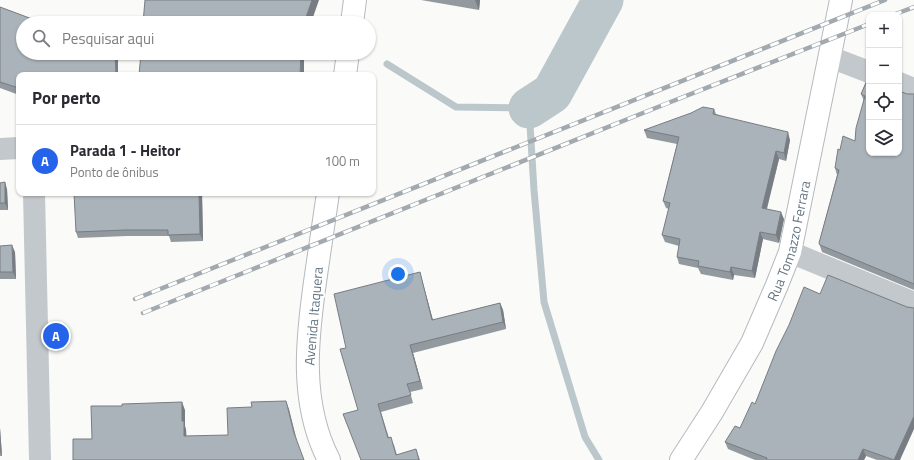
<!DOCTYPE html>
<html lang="pt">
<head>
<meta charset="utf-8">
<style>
  :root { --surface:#fff; --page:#f2f2f3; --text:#2b2b33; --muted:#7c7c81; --line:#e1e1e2; --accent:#2563eb }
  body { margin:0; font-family:"Titillium Web",sans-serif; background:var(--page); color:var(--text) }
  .controls { position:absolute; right:12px; top:12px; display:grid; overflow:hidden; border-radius:8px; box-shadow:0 1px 3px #0004 }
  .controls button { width:36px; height:36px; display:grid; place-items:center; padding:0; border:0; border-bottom:1px solid var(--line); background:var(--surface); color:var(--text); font:20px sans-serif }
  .you { position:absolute; left:398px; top:274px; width:14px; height:14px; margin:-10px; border:3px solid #fff; border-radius:50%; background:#1a73e8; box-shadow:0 0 0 6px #1a73e833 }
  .badge { display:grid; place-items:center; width:26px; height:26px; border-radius:50%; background:var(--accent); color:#fff; font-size:13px; font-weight:700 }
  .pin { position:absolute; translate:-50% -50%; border:2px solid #fff; box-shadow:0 1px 4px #0006 }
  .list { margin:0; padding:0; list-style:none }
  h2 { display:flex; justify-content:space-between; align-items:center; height:52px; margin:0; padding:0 16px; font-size:17px }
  h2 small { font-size:13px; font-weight:400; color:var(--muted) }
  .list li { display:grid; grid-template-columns:26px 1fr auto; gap:12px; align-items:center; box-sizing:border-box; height:72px; padding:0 16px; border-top:1px solid var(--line) }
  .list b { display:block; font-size:15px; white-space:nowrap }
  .list p { margin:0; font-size:13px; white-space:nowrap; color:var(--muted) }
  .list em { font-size:13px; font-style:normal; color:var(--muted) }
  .icon { flex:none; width:22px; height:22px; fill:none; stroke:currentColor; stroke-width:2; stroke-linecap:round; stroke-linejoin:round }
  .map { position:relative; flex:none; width:914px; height:460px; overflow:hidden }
  .search { position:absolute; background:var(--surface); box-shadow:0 1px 3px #0004; left:16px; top:16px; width:360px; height:44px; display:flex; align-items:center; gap:10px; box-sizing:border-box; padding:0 14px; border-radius:22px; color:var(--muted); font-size:15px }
  .panel { position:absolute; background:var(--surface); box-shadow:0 1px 3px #0004; left:16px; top:72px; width:360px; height:124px; border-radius:8px }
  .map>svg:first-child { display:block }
</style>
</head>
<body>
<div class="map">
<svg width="914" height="460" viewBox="0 0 914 460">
  <rect width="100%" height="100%" fill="#fafaf8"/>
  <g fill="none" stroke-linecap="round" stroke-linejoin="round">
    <path stroke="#bbc7cb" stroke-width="7" d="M387,64l69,43 73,1 5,82 10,112 41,135 14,23"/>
    <path stroke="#bbc7cb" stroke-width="41" d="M529,108l23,-15 51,-93"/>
    <defs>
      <g id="primary">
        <path d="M352,23l3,-23"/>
        <path d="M345,75l3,-22"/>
        <path d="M328,193c-4,27 -8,54 -12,82 -9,62 -17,127 13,185"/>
        <path id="s1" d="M681,460l31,-48 40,-69 25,-58 13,-33 51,-252"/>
      </g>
    </defs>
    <use href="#primary" stroke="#b5babe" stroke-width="24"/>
    <path stroke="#c3c8cc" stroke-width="22" d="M830,57l39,15
      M899,83l15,6
      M0,149l19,-1
      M34,193l6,267
      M790,252l124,51"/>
    <use href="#primary" stroke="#fff" stroke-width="22"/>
    <defs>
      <path id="rail" d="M893,15l21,-8
        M135,299l750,-299
        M143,313l525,-210 201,-79"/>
    </defs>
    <use href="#rail" stroke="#a2aab0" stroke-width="4.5"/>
    <use href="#rail" stroke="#fff" stroke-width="3" stroke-dasharray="9" stroke-linecap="butt"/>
  </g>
  <path fill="#929a9f" d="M421,0h59l-1,10z
    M0,7l118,46v22h-99v29l-2,-5 2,-4 -19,-7z
    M868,78l1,75 38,-59h7v196l-92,-38 -3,-9 18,-68 -2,-7 5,-18 15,-9 9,-40 -3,-7z
    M714,109l2,5 74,26 -4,21 -7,-2 -12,50 17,10 -5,24 -16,-4 -8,39 -21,-3 -1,5 -32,-6 -3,-6 -19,-4 -2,-7 2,-11 -14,-4 -3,-7 7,-26 -3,-1 -3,-7 14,-57 -30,-6 -3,-8z
    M0,183l7,6 1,21h-8z
    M202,193l1,48 -32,1 -2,-6h-42l-49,2 -2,-6z
    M0,246l15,6 1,27h-16z
    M420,272l2,8 11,40 67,-17 3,7 3,19 -93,24 10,36 -13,3 3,11 -32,9 8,26 5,7 3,10 19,-6 4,11h-59l-3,-50 -12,-62z
    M820,294l93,14 -13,152h-23l-11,-4 -2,4h-109l-27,-11 -3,-7 15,-14z
    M0,427v1l2,28h-2z"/>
  <path fill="#777d82" d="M312,0h7l-8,23h-7z
    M476,0h4l-1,10 -4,-10z
    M115,53h3v22h-2z
    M301,53h3v22h-4z
    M788,132l2,8 -4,21 -2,-8z
    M776,151l3,8 -14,56 -3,-7z
    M5,182l2,7 1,21 -3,-7z
    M199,193h3l1,48 -3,-7z
    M781,212l3,7 -5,24 -3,-8z
    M760,232l3,7 -8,39 -3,-7z
    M12,245l3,7 1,27 -3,-7z
    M731,267l3,8 -1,5 -3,-8z
    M420,272l2,8 13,48 -3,-8z
    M500,303l3,7 3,19 -3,-7z
    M410,345l3,8 10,36 -3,-8z
    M286,401l3,8 8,32 -3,-8z
    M182,402l3,8v16l1,3 1,15 -3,-8 -2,-15z
    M914,416v13l-14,31h-6z
    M0,427v1l2,28 -2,-5z
    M863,449l3,7 -2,4h-6z"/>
  <path fill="#aab3b9" stroke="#777d82" d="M145,0h167l-8,23h-161z
    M0,7l43,16h-20v30h92l1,22h-97v13l-19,-6z
    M141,53h160l-1,22h-161z
    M869,77v76h30v-62l8,3h7v190l-94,-39 -1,-2 20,-73 -4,-2 3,-19 2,1 3,-14 12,5 1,-13 9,-32 -4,-2 7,-16z
    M703,107l11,2 -1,5 75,18 -4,21 -8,-2 -14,57 19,4 -5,23 -16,-3 -8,39 -21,-4 -1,5 -32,-6 1,-5 -22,-4 3,-18 -18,-4 8,-32 -7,-2 16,-64 -35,-7 47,-17z
    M5,182v21h-5v-20z
    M74,193h125l1,41 -32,1v-5h-43l-49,2z
    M12,245l1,27h-13v-26z
    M420,272l12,48 68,-17 3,19 -93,23 10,36 -13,3 4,11 -33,9 10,34 3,-1 5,18 20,-6 3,11h-58l-18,-46 15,-4 -18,-61 6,-1 -12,-54z
    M828,275l79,32 7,1v108l-20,44 -31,-11 -5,11h-92l1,-2 -42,-16 10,-16 5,2 12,-26 3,2 21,-53 13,-26 15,-38 16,7z
    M286,401l8,32 10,27h-231v-21h19l-1,-33h31v-2l60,-2v19h2v15l44,-1 -1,-27 25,-1 -1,-5z"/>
  <g text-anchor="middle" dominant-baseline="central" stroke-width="4" stroke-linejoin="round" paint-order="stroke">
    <g font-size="14" fill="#657683" stroke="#fff">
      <text stroke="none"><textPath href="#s1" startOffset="246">Rua Tomazzo Ferrara</textPath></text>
      <text transform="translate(313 316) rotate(-85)">Avenida Itaquera</text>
    </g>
  </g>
</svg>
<div class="controls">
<button>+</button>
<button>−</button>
<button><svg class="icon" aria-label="locate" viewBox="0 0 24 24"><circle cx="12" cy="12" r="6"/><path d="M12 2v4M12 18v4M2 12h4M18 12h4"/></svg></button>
<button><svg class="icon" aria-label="layers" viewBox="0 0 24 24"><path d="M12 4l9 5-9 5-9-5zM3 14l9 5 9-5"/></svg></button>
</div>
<div class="you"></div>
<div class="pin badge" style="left:56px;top:336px">A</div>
<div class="search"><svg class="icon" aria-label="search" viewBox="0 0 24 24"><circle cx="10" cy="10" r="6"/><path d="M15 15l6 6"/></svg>Pesquisar aqui</div>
<section class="panel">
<h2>Por perto<small></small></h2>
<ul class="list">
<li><span class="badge">A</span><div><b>Parada 1 - Heitor</b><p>Ponto de ônibus</p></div><em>100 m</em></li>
</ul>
</section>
</div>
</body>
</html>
